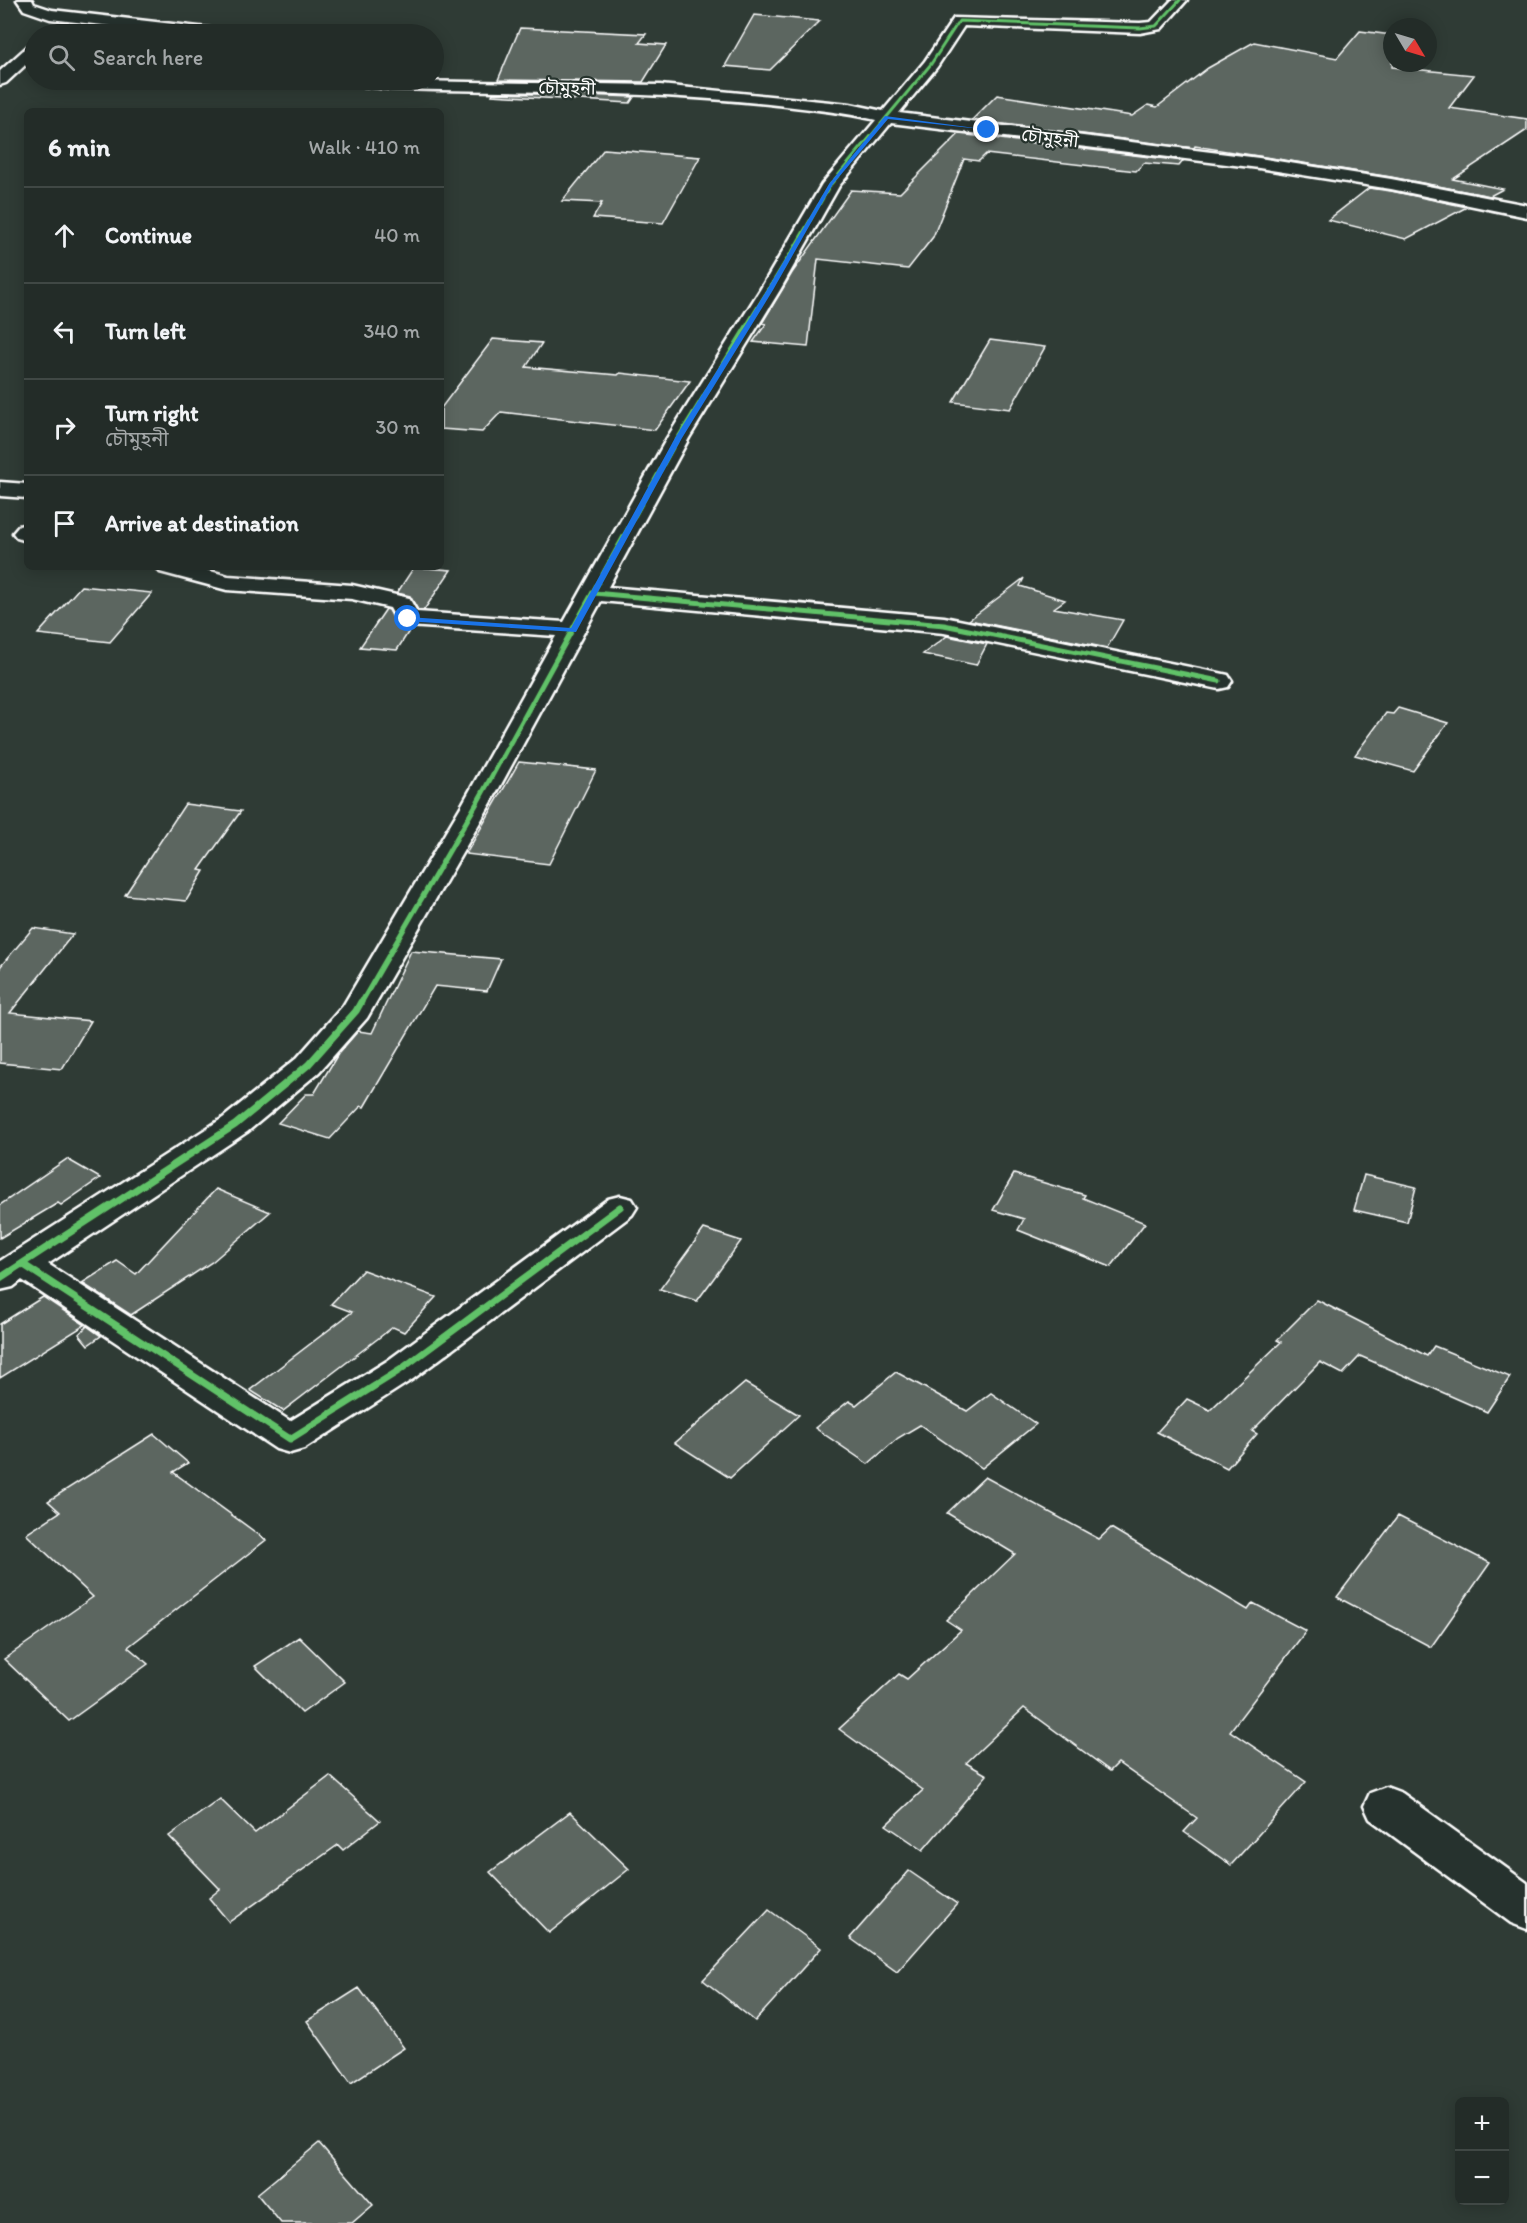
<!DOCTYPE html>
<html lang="en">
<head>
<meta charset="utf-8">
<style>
  :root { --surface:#232c28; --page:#2f3834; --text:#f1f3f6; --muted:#a3a7a8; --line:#404845 }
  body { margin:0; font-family:Itim,"Noto Sans Bengali",sans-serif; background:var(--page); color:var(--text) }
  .controls { position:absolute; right:18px; bottom:18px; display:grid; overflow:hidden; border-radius:9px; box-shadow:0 3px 15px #0003 }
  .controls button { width:54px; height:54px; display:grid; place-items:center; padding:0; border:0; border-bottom:2px solid var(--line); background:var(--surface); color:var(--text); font:30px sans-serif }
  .compass { position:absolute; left:1383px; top:18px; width:54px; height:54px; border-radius:50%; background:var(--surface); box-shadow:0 3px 15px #0003; rotate:128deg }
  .stop { position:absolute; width:18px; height:18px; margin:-14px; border:4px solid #1a73e8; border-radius:50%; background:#fff }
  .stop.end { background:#1a73e8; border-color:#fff; box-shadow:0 2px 6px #0008 }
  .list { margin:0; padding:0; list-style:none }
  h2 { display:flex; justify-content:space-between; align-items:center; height:78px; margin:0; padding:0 24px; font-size:26px }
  h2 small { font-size:20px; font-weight:400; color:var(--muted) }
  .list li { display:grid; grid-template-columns:39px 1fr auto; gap:18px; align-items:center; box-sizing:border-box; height:96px; padding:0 24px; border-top:2px solid var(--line) }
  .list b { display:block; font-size:22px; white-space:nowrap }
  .list p { margin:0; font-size:20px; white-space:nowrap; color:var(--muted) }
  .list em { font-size:20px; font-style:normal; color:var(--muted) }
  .icon { flex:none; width:33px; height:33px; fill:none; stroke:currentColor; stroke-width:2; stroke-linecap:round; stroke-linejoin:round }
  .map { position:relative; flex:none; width:1527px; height:2223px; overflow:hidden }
  .search { position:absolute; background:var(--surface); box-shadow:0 3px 15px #0003; left:24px; top:24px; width:420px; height:66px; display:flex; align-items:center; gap:15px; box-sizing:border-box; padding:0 21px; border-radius:33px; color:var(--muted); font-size:22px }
  .panel { position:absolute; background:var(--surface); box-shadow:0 3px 15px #0003; left:24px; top:108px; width:420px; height:462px; border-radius:9px }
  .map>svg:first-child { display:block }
</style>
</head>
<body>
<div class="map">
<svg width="1527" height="2223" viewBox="0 0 1527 2223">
  <rect width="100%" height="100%" fill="#2f3b35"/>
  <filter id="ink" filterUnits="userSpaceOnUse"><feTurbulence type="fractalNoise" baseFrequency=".0167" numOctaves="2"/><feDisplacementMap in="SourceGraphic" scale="12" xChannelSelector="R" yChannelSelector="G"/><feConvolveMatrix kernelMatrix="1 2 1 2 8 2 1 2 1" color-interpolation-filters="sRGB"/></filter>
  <g filter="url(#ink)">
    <path fill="#5b6661" stroke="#fff" stroke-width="1.5" d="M754,15l66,6 -50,49 -45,-4z
      M520,28l126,6 -7,9 27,2 -23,37 -145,-2z
      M1360,31l32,4v32l82,8 -25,33 78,11v11l-74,49 50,10 -13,7 -99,-19 -196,-31 -1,2 -222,-28 25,-25 135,21 16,-11 9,2 51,-39 46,-26 83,16z
      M493,93l91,2 50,2 -4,6 -138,-8z
      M959,134l224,27 -4,5 -35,-3 -8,8 -150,-17 -7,7 -15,-2 -31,78 -25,32 -90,-10 -10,88 -55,-5 13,-18 -4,-1 30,-50 59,-83 49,3z
      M604,149l96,8 -37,66 -70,-5 9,-15 -40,-2z
      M1369,188l22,3 76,16 -61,32 -78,-19z
      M493,339l49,4 -16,24 92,8 2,-2 70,8 -35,49 -154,-18 -19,20 -41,-3v-21z
      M990,340l55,7 -35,62 -57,-7z
      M414,567l37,3 -27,40h-6l-8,-14 -13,-3z
      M1024,578l-4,8 45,14 -11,8 69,12 -16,28 -138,-28z
      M81,586l71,7 -42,49 -72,-8z
      M386,609l3,1 8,15 14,3 -14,22 -37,-3z
      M947,636l40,8 -11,21 -53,-11z
      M1398,708l50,15 -35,48 -58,-16 31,-42 7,1z
      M519,762l77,8 -47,94 -83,-10z
      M185,804l56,7 -42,59 5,1 -18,30 -61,-6z
      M33,928l40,6 -63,79 81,8 -29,48 -62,-6v-96z
      M411,951l90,8 -14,32 -52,-5 -71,121 -3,-1 -31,33 -52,-16 28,-29h8l24,-40 20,-23 14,2z
      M67,1159l33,19 -39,27 -3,-2 -58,35v-33z
      M1014,1174l71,21 -2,3 62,25 -34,44 -93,-37 6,-11 -31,-9z
      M1364,1175l52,12 -9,35 -53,-12z
      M216,1189l54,23 -58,50 -81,53 -49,-32 35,-22 19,13z
      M704,1229l37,12 -44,60 -37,-12z
      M363,1270l73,27 -32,35 -11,-5 -110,84 -33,-21 102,-78 -21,-8z
      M43,1297l42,28 -85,53v-54z
      M1317,1300l110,56 7,-10 76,31 -23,35 -127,-56 -17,18 -23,-12 -68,69 5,3 -30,34 -70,-36 30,-33 23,11 71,-68 -4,-2z
      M87,1326l14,10 -13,9 -9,-11z
      M896,1372l71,39 24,-18 45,31 -54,44 -62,-43 -22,13 -30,26 -53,-36 34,-27 7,4z
      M745,1383l54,32 -69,63 -55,-35z
      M154,1434l34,29 -15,9 93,68 -138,107 20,17 -79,57 -65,-62 89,-62 -67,-63 34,-22 -12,-11z
      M985,1477l114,62 12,-11 137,82 5,-7 53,28 -76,100 76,51 -75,83 -47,-33 13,-14 -79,-55 -8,8 -86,-63 -58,55 21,12 -64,75 -37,-25 37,-35 -84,-61 60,-55 8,5 54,-49 -15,-10 69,-66 -68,-41z
      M1398,1516l92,47 -59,84 -94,-50z
      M299,1637l46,45 -43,31 -47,-47z
      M330,1776l50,45 -37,29 -5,-5 -109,77 -20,-24 11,-9 -51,-53 51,-37 35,34z
      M570,1812l59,57 -80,64 -59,-61z
      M909,1871l48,33 -60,68 -47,-34z
      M769,1910l52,38 -66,73 -52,-41z
      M359,1988l45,60 -53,35 -44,-62z
      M319,2143l54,62 -21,18h-71l-24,-29z"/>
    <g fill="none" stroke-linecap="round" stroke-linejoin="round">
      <defs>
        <path id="minor" d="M17,0h15l2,4 18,6 164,19 8,5h-42l-132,-15 -26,-9z
          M1172,0h15l-26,29 -21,4 -176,-7 -27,41 -38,46 360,45 132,21 136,26v12l-136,-28 -132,-21 -368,-45 -52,63 -59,104 -91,148 -81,149 336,30 275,56 9,2 4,6 -4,6 -9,2 -275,-56 -343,-32 -110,202 -124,215 -48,54 -72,60 -199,132 242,157 97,-60 221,-162 12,-3 12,3 5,8 -5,8 -219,164 -109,70 -14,4 -14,-4 -254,-169 -9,7 -13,3v-29l223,-143 74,-60 46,-52 120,-203 93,-167 -148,-10 -9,-2 -9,-16 -38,-9 -125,-9 -67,-18 -3,-5h39l32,9 124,9 57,13 8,14 147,10 103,-184 93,-148 62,-106 54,-64c-33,-8 -66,-11 -99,-15 -128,-14 -257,-13 -386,-16l-37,-4 -6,-2 -2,-3 314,5 190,19 33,7 42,-50 29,-43 186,5 11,-1z
          M34,44v13l-28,26 -6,2v-14l28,-25z
          M0,482l27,2v14l-27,-2z
          M27,524v17l-10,-3 -4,-5 6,-7z
          M1386,1787l16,6 125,90v46l-16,-6 -141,-104 -6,-13 6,-13z"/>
      </defs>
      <use href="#minor" stroke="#fff" stroke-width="5"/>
      <use href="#minor" fill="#26332d" fill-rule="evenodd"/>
      <defs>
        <path id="cycleway-far3" d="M789,257l42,-73 100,-120 28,-43 181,7 16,-2 24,-26"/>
        <path id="cycleway-far2" d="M597,584l81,-146 112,-183"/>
        <path id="cycleway-far1" d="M594,593l350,32 275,56
          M361,1003l116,-200 121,-220"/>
        <path id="cycleway" d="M24,1265l266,174 110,-69 220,-163
          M0,1278l235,-153 73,-60 48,-54 5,-9"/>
      </defs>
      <use href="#cycleway-far3" stroke="#26332d" stroke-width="5"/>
      <use href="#cycleway-far2" stroke="#26332d" stroke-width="6"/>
      <use href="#cycleway-far1" stroke="#26332d" stroke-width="8"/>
      <use href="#cycleway" stroke="#26332d" stroke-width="10"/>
      <use href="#cycleway-far3" stroke="#61c268" stroke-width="3"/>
      <use href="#cycleway-far2" stroke="#61c268" stroke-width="4"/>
      <use href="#cycleway-far1" stroke="#61c268" stroke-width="5"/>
      <use href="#cycleway" stroke="#61c268" stroke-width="7"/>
    </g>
  </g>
  <path fill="#1a73e8" d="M885,116l105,14 -102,-11 -55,65 -60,106 -91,148 -106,194 -171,-11 3,-4 163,11 104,-190 92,-148 62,-106z"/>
  <g text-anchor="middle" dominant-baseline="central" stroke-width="4.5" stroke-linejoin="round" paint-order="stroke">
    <g font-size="18" fill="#fff" stroke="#26332d">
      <text transform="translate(567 88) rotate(1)">চৌমুহনী</text>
      <text transform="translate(1050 138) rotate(7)">চৌমুহনী</text>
    </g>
  </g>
</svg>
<div class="controls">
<button>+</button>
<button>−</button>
</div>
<svg class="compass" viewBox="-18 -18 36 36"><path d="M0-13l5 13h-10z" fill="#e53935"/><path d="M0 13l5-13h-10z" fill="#a3a7a8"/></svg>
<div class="stop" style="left:408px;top:619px"></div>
<div class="stop end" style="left:987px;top:130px"></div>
<div class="search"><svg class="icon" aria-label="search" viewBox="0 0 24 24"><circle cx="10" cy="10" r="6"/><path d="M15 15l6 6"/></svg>Search here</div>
<section class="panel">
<h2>6 min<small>Walk · 410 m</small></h2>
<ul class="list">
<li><svg class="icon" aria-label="ahead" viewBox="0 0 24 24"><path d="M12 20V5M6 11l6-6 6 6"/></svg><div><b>Continue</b></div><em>40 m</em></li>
<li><svg class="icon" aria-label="left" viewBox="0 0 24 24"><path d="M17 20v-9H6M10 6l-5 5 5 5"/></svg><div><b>Turn left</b></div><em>340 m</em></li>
<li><svg class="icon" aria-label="right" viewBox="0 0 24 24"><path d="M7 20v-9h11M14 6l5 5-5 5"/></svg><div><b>Turn right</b><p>চৌমুহনী</p></div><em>30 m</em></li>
<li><svg class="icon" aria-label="arrive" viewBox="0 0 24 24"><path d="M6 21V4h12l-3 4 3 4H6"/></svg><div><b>Arrive at destination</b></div></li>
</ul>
</section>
</div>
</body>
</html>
